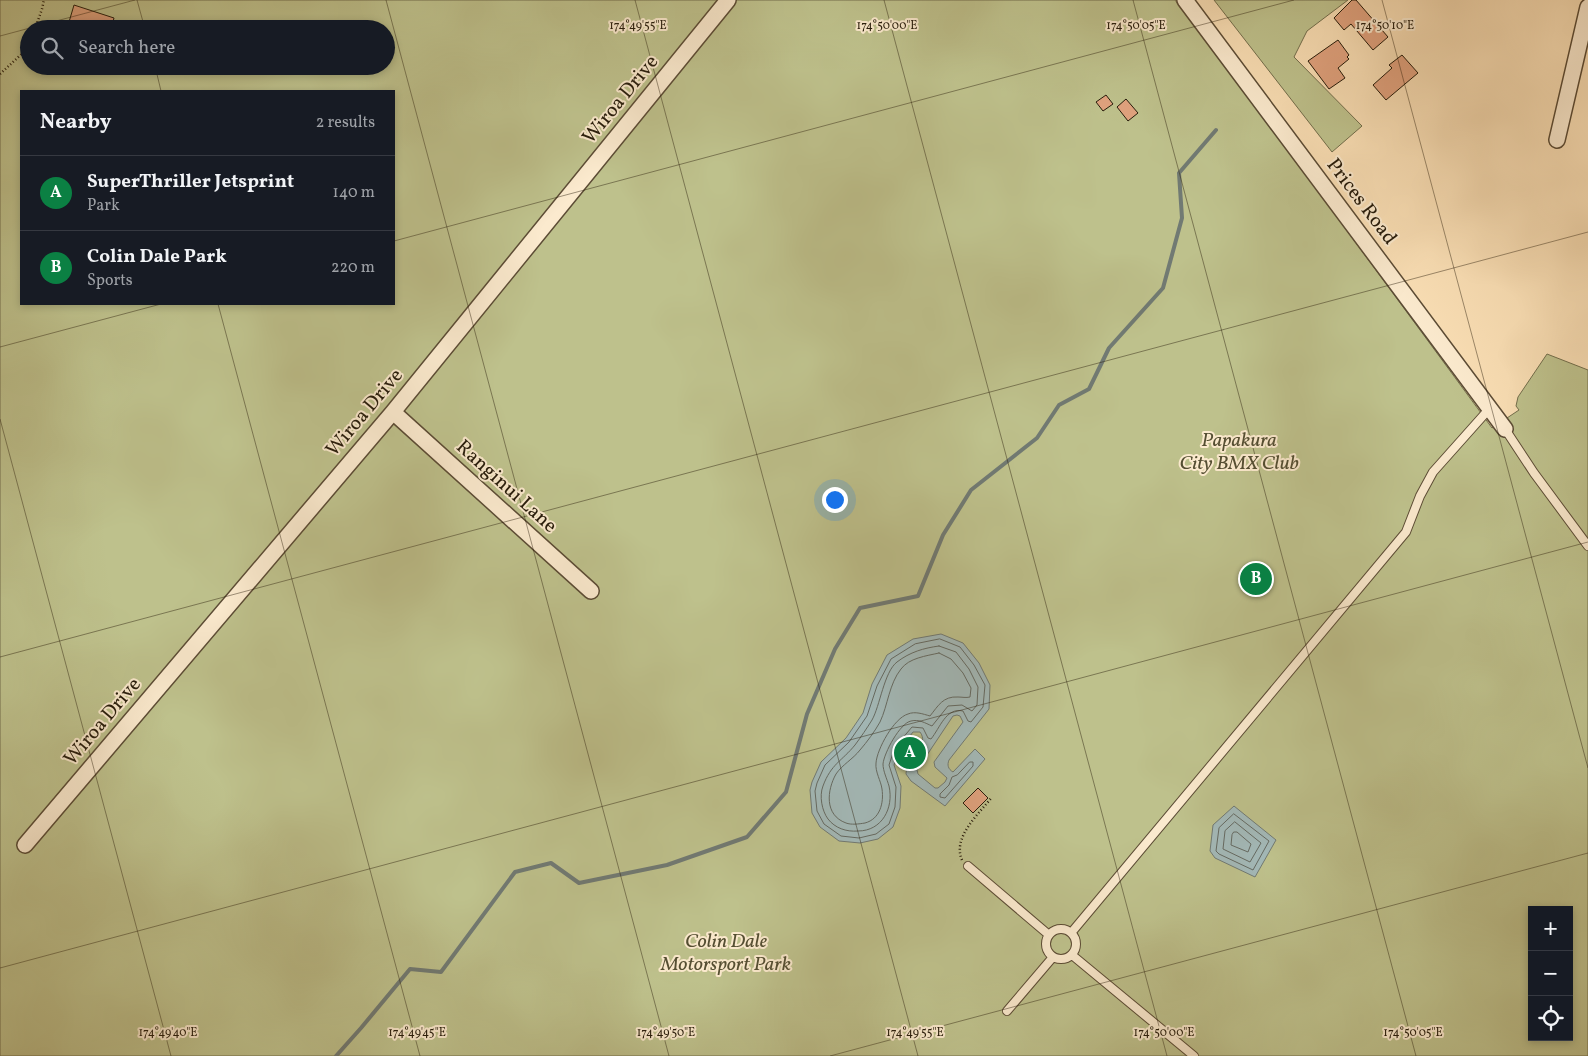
<!DOCTYPE html>
<html lang="en">
<head>
<meta charset="utf-8">
<style>
  :root { --surface:#171b24; --page:#20242c; --text:#f1f3f6; --muted:#9ea1a6; --line:#363941; --accent:#0b8043 }
  body { margin:0; font-family:Vollkorn,serif; background:var(--page); color:var(--text) }
  .controls { position:absolute; right:15px; bottom:15px; display:grid; overflow:hidden; border-radius:0px; box-shadow:0 2px 8px #0003 }
  .controls button { width:45px; height:45px; display:grid; place-items:center; padding:0; border:0; border-bottom:1px solid var(--line); background:var(--surface); color:var(--text); font:25px sans-serif }
  .you { position:absolute; left:834px; top:499px; width:18px; height:18px; margin:-12px; border:4px solid #fff; border-radius:50%; background:#1a73e8; box-shadow:0 0 0 8px #1a73e833 }
  .badge { display:grid; place-items:center; width:32px; height:32px; border-radius:50%; background:var(--accent); color:#fff; font-size:16px; font-weight:700 }
  .pin { position:absolute; translate:-50% -50%; border:2px solid #fff; box-shadow:0 1px 5px #0006 }
  .list { margin:0; padding:0; list-style:none }
  h2 { display:flex; justify-content:space-between; align-items:center; height:65px; margin:0; padding:0 20px; font-size:21px }
  h2 small { font-size:16px; font-weight:400; color:var(--muted) }
  .list li { display:grid; grid-template-columns:32px 1fr auto; gap:15px; align-items:center; box-sizing:border-box; height:75px; padding:0 20px; border-top:1px solid var(--line) }
  .list b { display:block; font-size:19px; white-space:nowrap }
  .list p { margin:0; font-size:16px; white-space:nowrap; color:var(--muted) }
  .list em { font-size:16px; font-style:normal; color:var(--muted) }
  .icon { flex:none; width:28px; height:28px; fill:none; stroke:currentColor; stroke-width:2; stroke-linecap:round; stroke-linejoin:round }
  .map { position:relative; flex:none; width:1588px; height:1056px; overflow:hidden }
  .search { position:absolute; background:var(--surface); box-shadow:0 2px 8px #0003; left:20px; top:20px; width:375px; height:55px; display:flex; align-items:center; gap:12px; box-sizing:border-box; padding:0 18px; border-radius:28px; color:var(--muted); font-size:19px }
  .panel { position:absolute; background:var(--surface); box-shadow:0 2px 8px #0003; left:20px; top:90px; width:375px; height:215px; border-radius:0px }
  .map>svg:first-child { display:block }
</style>
</head>
<body>
<div class="map">
<svg width="1588" height="1056" viewBox="0 0 1588 1056">
  <rect width="100%" height="100%" fill="#f9deb4"/>
  <filter id="stains"><feTurbulence type="fractalNoise" baseFrequency=".004" numOctaves="4"/><feColorMatrix values="0 0 0 0 .2 0 0 0 0 .09 0 0 0 0 .02 0 0 0 .5 -.17"/></filter>
  <radialGradient id="worn" r=".72"><stop offset=".6" stop-color="#630" stop-opacity="0"/><stop offset="1" stop-color="#630" stop-opacity=".3"/></radialGradient>
  <path fill="#bec18c" stroke="#726e4c" fill-rule="evenodd" d="M0,0h1175l76,100 241,328 27,-18 -3,-4 2,-9 29,-43 41,16v686h-1588zM29,29h357v37h-357zM21,91h373v213h-373zM1532,910h37v127h-37z
    M1214,0h134l-41,31 -13,26 68,69 -30,26z"/>
  <path fill="#a3b9b8" stroke="#717a73" fill-rule="evenodd" d="M941,634l22,9 16,20 11,22 -1,24 -40,51c-2,5 -1,9 4,12l22,-23 10,10 -40,47 -34,-25 -5,-7c0,-1 1,-8 1,-9 5,-11 22,-21 13,-33h-7l-13,17 -6,16 7,21 -1,22 -7,19 -15,12 -18,4 -21,-2 -19,-14 -8,-14 -2,-23 2,-8 9,-20 25,-24 17,-25 9,-29 15,-29 26,-16zM957,715l3,1 3,6 -29,40 1,5 12,11 -2,4 -7,6h-3l-17,-14 -1,-4 36,-54z
    M1234,806l42,34 -21,37 -40,-19 -5,-7 3,-26z"/>
  <g fill="none" stroke-linecap="round" stroke-linejoin="round">
    <path stroke="#656a62" stroke-width="1" d="M940,639l20,8 14,18 11,20 -2,22 -12,15 -3,-1 -5,-10c-17,-4 -23,17 -32,28l-3,-1 -5,-10 -11,-1 -17,20 -6,18 7,22 -1,20 -6,17 -13,10 -17,4 -18,-2 -17,-12 -7,-13 -2,-20 2,-8 8,-18 24,-23 18,-26 10,-30 14,-27 24,-15z
      M939,646l17,6 13,17 9,18 -1,18 -5,6 -10,-6 -14,1 -16,20c-7,-3 -13,-7 -21,-5 -11,2 -27,32 -28,43 0,7 4,15 6,22 5,22 -7,45 -31,45 -12,1 -23,-3 -30,-12 -6,-8 -9,-23 -5,-33 8,-22 19,-25 32,-41 6,-8 12,-17 17,-25 8,-14 12,-48 25,-58 13,-10 27,-14 42,-16z
      M939,653l12,6 12,14 8,15 -1,9c-4,1 -8,0 -12,0 -15,-1 -20,9 -28,19 -7,-2 -15,-5 -22,-2 -14,4 -31,35 -32,49 -1,9 5,18 6,26 2,14 -2,30 -17,34 -6,1 -14,2 -19,0 -22,-8 -19,-33 -10,-49 6,-9 17,-15 24,-24 7,-8 15,-19 20,-28 8,-17 9,-38 21,-53 8,-11 25,-13 38,-16z
      M970,762h3v4l-28,32 -5,-1v-3l9,-9 3,-8 5,-2z
      M1234,814l35,27 -16,29 -34,-16 -3,-3 3,-23z
      M1235,822l26,21 -11,19 -27,-13 2,-18z
      M1234,832h3l14,12 -3,8 -17,-7 1,-10z"/>
    <path stroke="#717a73" stroke-width="4" d="M336,1056l25,-28 49,-59 31,3 74,-100 36,-9 28,20 88,-18 80,-28 39,-45 21,-78 28,-65 25,-41 58,-12 25,-61 28,-45 66,-52 22,-33 30,-16 20,-41 54,-60 19,-70 -3,-45 37,-43"/>
  </g>
  <path fill="#e0a27e" stroke="#271c0b" d="M1352,0h4l32,37 -15,13 -22,-26 -7,6 -10,-12z
    M74,5l40,13 -3,11h-15l-27,-7z
    M1338,40l11,15 -2,2 2,2 -11,9 7,10 -16,11 -21,-28z
    M1402,55l16,18 -32,27 -13,-15 19,-17 -3,-3z
    M1106,95l7,9 -10,7 -7,-9z
    M1126,99l12,14 -10,8 -11,-14z
    M978,788l10,10 -15,15 -10,-10z"/>
  <g fill="none" stroke-linecap="round" stroke-linejoin="round">
    <defs>
      <path id="service" d="M1505,429l29,44 54,73
        M968,866l81,69
        M1046 944a15 15 0 1 1 30 0a15 15 0 1 1-30 0Z
        M1071,933l335,-401 14,-36 13,-24 57,-64
        M1072,955l122,101
        M1007,1011l46,-54"/>
      <path id="minor" d="M1185,0l320,429
        M1557,140l31,-133
        M393,412l198,179
        M25,845l368,-433 335,-412"/>
    </defs>
    <use href="#service" stroke="#5c4c35" stroke-width="10"/>
    <use href="#minor" stroke="#5c4c35" stroke-width="18"/>
    <path stroke="#271c0b" stroke-width="2.5" stroke-dasharray="1 2.5" stroke-linecap="butt" d="M35,29l7,-20 2,-9
      M0,74l27,-25 2,-4
      M962,860c-10,-23 17,-46 30,-63"/>
    <use href="#service" stroke="#fbeace" stroke-width="8"/>
    <use href="#minor" stroke="#fbeace" stroke-width="15"/>
  </g>
  <path fill="none" stroke="#271c0b" stroke-width="1" stroke-opacity="0.45" d="M137,0l8,29M386,0l283,1056M635,0l283,1056M884,0l283,1056M1133,0l283,1056M1382,0l206,768M0,36l135,-36M155,66l6,25M394,241l900,-241M218,304l202,752M0,347l161,-43M0,419l171,637M0,657l1588,-425M0,968l1588,-426M830,1056l758,-203"/>
  <g text-anchor="middle" dominant-baseline="central" stroke-width="4" stroke-linejoin="round" paint-order="stroke">
    <g font-size="20" fill="#271c0b" stroke="#fbeace">
      <text transform="translate(621 100) rotate(-51)">Wiroa Drive</text>
      <text transform="translate(1361 202) rotate(53)">Prices Road</text>
      <text transform="translate(365 413) rotate(-50)">Wiroa Drive</text>
      <text transform="translate(506 487) rotate(42)">Ranginui Lane</text>
      <text transform="translate(103 722) rotate(-50)">Wiroa Drive</text>
    </g>
    <g font-size="20" font-style="italic" fill="#544e32" stroke="#fbeace">
      <text x="1239" y="441">Papakura<tspan x="1239" dy="23">City BMX Club</tspan></text>
      <text x="726" y="942">Colin Dale<tspan x="726" dy="23">Motorsport Park</tspan></text>
    </g>
  </g>
  <g font-size="12" text-anchor="middle" fill="#271c0b" stroke="#fbeace" stroke-width="4" stroke-linejoin="round" paint-order="stroke">
    <text x="638" y="29">174°49'55"E</text>
    <text x="887" y="29">174°50'00"E</text>
    <text x="1136" y="29">174°50'05"E</text>
    <text x="1385" y="29">174°50'10"E</text>
    <text x="168" y="1036">174°49'40"E</text>
    <text x="417" y="1036">174°49'45"E</text>
    <text x="666" y="1036">174°49'50"E</text>
    <text x="915" y="1036">174°49'55"E</text>
    <text x="1164" y="1036">174°50'00"E</text>
    <text x="1413" y="1036">174°50'05"E</text>
  </g>
  <rect width="100%" height="100%" filter="url(#stains)"/>
  <rect width="100%" height="100%" fill="url(#worn)"/>
</svg>
<div class="controls">
<button>+</button>
<button>−</button>
<button><svg class="icon" aria-label="locate" viewBox="0 0 24 24"><circle cx="12" cy="12" r="6"/><path d="M12 2v4M12 18v4M2 12h4M18 12h4"/></svg></button>
</div>
<div class="you"></div>
<div class="pin badge" style="left:910px;top:753px">A</div>
<div class="pin badge" style="left:1256px;top:579px">B</div>
<div class="search"><svg class="icon" aria-label="search" viewBox="0 0 24 24"><circle cx="10" cy="10" r="6"/><path d="M15 15l6 6"/></svg>Search here</div>
<section class="panel">
<h2>Nearby<small>2 results</small></h2>
<ul class="list">
<li><span class="badge">A</span><div><b>SuperThriller Jetsprint</b><p>Park</p></div><em>140 m</em></li>
<li><span class="badge">B</span><div><b>Colin Dale Park</b><p>Sports</p></div><em>220 m</em></li>
</ul>
</section>
</div>
</body>
</html>
